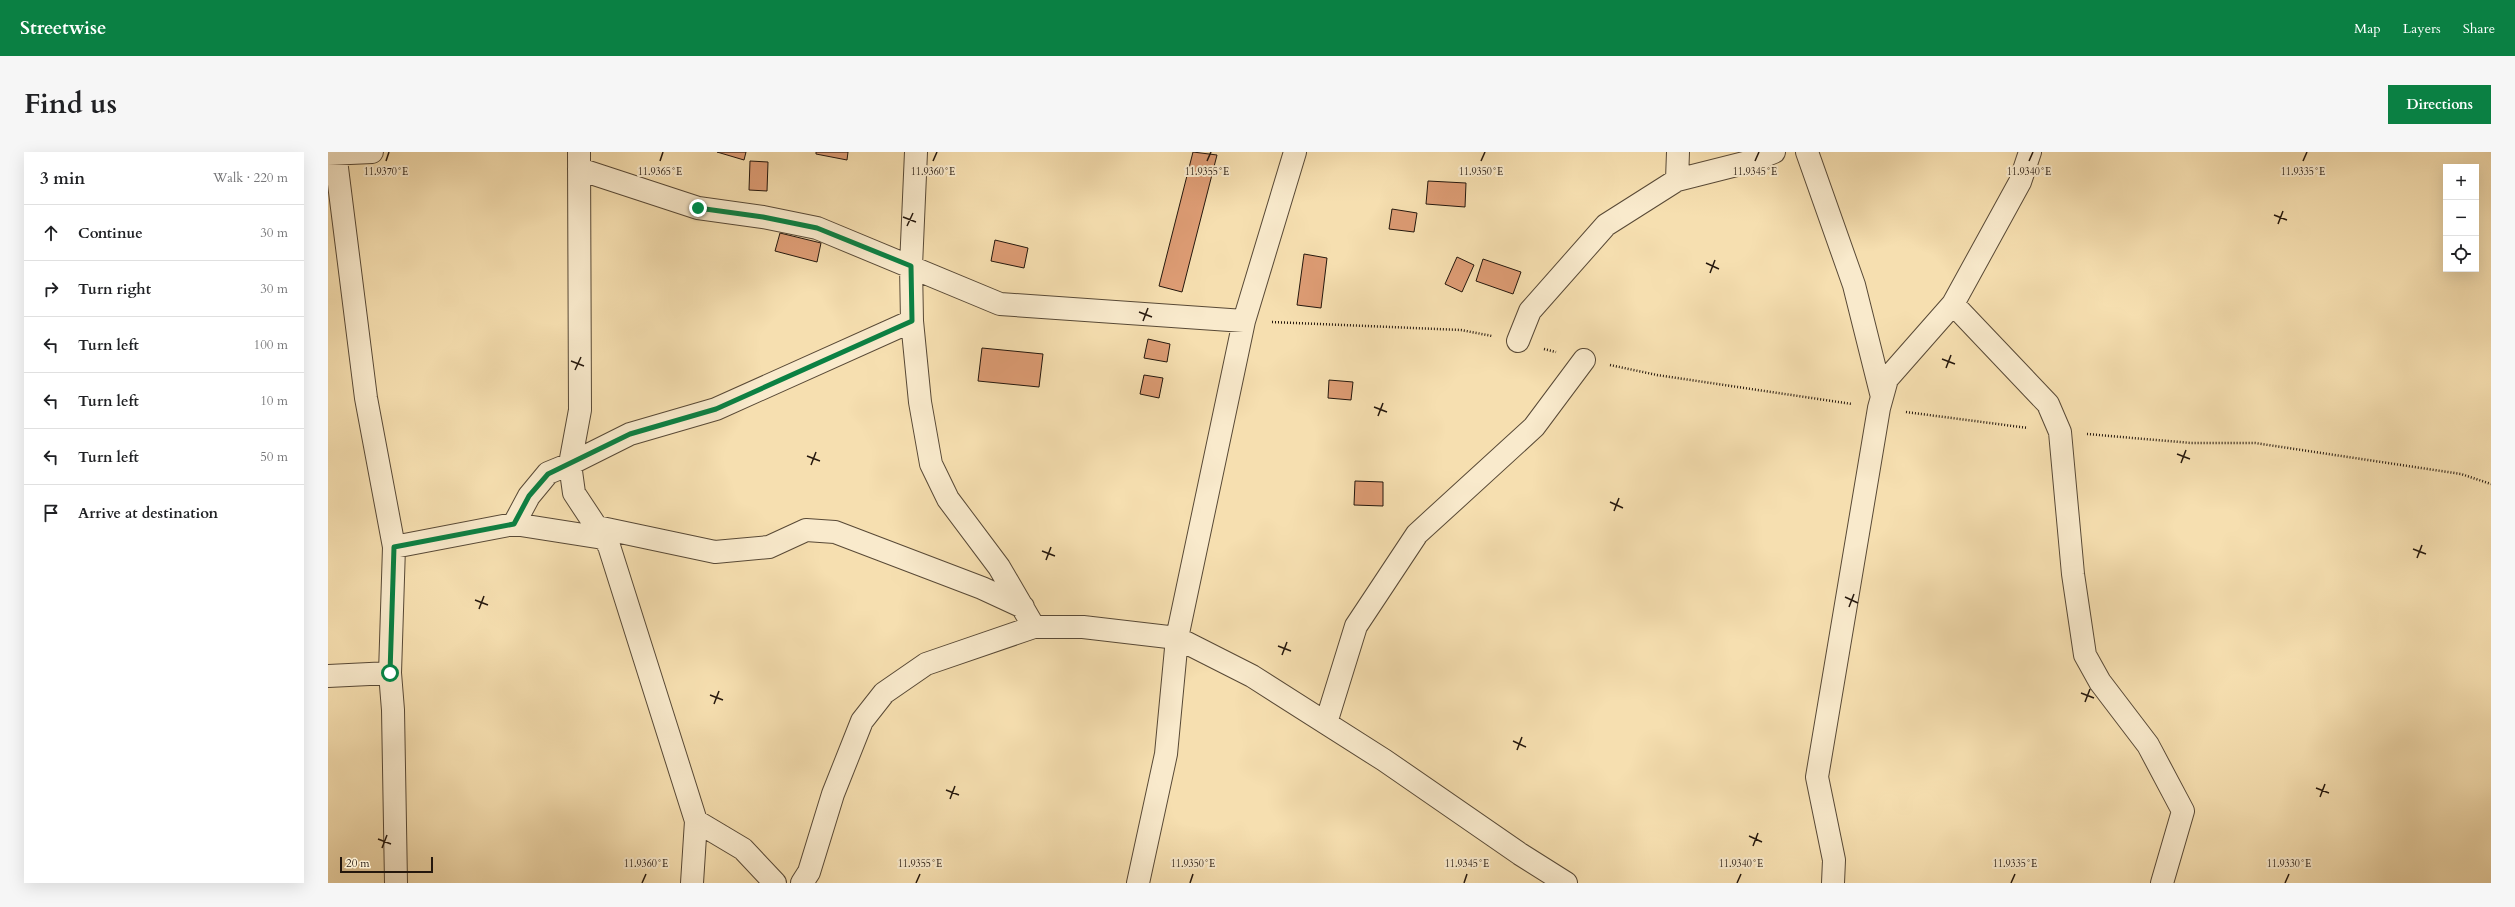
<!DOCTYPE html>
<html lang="en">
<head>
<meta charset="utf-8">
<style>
  :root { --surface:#fff; --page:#f6f6f6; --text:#202124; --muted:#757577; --line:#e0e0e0; --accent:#0b8043 }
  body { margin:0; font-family:Cardo,serif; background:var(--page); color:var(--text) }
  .controls { position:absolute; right:12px; top:12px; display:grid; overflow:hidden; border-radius:0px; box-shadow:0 4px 16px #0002 }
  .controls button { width:36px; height:36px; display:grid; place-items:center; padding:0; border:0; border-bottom:1px solid var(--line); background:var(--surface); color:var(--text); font:20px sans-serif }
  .scale { position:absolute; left:12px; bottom:10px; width:93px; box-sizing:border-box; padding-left:4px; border:2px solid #24170d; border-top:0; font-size:11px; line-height:14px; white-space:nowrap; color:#24170d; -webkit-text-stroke:3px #f9eacc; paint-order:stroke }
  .stop { position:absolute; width:12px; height:12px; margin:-9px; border:3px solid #0b8043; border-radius:50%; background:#fff }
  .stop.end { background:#0b8043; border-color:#fff; box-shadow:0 1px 4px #0008 }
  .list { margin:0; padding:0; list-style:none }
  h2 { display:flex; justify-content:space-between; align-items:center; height:52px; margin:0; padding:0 16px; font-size:17px }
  h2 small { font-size:13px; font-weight:400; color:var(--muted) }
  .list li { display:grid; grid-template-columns:26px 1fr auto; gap:12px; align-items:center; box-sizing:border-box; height:56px; padding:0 16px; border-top:1px solid var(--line) }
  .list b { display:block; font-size:15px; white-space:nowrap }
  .list em { font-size:13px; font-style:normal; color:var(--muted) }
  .icon { flex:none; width:22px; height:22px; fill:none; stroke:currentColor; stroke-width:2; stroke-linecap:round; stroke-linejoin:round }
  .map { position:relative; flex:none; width:2163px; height:731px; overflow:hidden; border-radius:0px }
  header { display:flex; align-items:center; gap:24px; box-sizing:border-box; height:56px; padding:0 20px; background:var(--accent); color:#fff }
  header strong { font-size:19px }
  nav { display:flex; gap:22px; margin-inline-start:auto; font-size:14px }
  .intro { display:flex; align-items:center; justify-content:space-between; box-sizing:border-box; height:96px; padding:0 24px }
  h1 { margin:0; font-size:28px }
  .button { padding:10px 18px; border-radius:0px; background:var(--accent); color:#fff; font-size:14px; font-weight:700 }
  main { display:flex; gap:24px; padding:0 24px }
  aside { flex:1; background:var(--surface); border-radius:0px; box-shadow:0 4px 16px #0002 }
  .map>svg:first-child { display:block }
</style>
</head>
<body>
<header>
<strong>Streetwise</strong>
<nav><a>Map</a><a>Layers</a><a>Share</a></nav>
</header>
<div class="intro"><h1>Find us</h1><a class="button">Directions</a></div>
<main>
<aside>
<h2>3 min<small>Walk · 220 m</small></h2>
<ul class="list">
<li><svg class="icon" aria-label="ahead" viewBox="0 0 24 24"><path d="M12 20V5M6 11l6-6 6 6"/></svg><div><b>Continue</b></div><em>30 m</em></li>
<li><svg class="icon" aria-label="right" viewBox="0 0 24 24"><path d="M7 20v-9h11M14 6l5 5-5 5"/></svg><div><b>Turn right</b></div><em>30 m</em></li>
<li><svg class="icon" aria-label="left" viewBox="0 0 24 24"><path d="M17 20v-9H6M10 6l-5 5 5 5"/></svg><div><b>Turn left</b></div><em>100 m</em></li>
<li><svg class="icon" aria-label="left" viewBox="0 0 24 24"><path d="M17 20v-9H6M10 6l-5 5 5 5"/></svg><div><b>Turn left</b></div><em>10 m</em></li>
<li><svg class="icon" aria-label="left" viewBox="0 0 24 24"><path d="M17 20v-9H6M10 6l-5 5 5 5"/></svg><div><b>Turn left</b></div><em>50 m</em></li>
<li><svg class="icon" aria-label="arrive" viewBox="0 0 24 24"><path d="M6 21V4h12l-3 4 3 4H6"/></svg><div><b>Arrive at destination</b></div></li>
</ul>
</aside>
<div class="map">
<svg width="2163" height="731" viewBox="0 0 2163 731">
  <rect width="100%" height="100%" fill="#f6dfb0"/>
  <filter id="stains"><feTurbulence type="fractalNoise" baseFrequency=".005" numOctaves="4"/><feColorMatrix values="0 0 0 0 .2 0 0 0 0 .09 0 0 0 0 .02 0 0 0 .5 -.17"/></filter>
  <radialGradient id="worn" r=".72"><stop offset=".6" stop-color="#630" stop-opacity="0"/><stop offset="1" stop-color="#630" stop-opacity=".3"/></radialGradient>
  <path fill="#dd9c74" stroke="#24170d" d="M389,0h29l-2,8z
    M488,0h32l-1,8 -31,-6z
    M865,0l24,3 -35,137 -23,-6z
    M422,9l18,1 -1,29 -18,-1z
    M1100,29l38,2 -1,24 -39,-3z
    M1064,57l25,4 -3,19 -25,-3z
    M452,81l41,10 -4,19 -42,-11z
    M667,88l33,8 -4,20 -33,-7z
    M976,102l23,4 -6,50 -24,-3z
    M1129,105l17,8 -12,27 -17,-8z
    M1155,107l38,13 -8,22 -37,-13z
    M820,187l22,5 -3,18 -23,-4z
    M654,196l61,6 -4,33 -61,-6z
    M816,223l19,3 -4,20 -19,-4z
    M1001,228l24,2 -2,18 -23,-2z
    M1027,329l28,1v24l-29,-1z"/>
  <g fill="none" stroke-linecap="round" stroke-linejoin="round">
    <defs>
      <path id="minor" d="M7,0l31,246 28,149 -4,126 3,37 3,173
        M588,0l-5,114 1,55 8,81 11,62 17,35 51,68 35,60
        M1479,0l47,133 28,112
        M0,2l44,-2
        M251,17l119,39 65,9 54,11 183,76 244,17
        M1349,28l1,-28
        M1625,152l95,100 12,28 13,142 12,81 15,27 48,63 35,66 -21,72
        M1190,189l12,-30 76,-86 71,-45 75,-19 22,-9
        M186,372l15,-28 19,-23 22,-9 10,-54 -1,-258
        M269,375l118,25 54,-5 37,-17 29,2 147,56 41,19
        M66,395l120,-23 89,14
        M0,524l62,-3
        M998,571l30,-97 61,-92 117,-107 50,-67
        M368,669l47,28 32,34
        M364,731l4,-62 -87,-275 -35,-53 -4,-29 60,-30 86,-25 196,-88
        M474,731l7,-11 24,-78 29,-73 22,-28 42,-29 108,-37h49l94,11 75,38 132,84 136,94 46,29
        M810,731l28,-129 11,-116 67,-317 51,-169
        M1505,731l1,-23 -17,-83 62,-369 8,-29 66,-75 67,-122 10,-30"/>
    </defs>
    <use href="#minor" stroke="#584936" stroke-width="24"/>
    <path stroke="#24170d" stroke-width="2.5" stroke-dasharray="1 2" stroke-linecap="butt" d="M944,170l189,8 31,6
      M1216,197l12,3
      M1282,213l47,10 195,29
      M1578,260l122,16
      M1759,282l104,9h64l206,31 30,10"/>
    <use href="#minor" stroke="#f9eacc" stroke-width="22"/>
  </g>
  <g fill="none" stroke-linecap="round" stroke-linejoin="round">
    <path stroke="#0b8043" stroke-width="5" d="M62,521l4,-126 120,-23 15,-28 19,-22 82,-40 86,-25 196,-88 -1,-55 -94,-38 -54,-11 -65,-9"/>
  </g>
  <path fill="none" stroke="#24170d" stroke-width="1.5" d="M58,9l3,-9M332,9l3,-9M605,9l4,-9M879,9l4,-9M1153,9l4,-9M1427,9l4,-9M1701,9l4,-9M1975,9l4,-9M1946,63l13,5M575,65l13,5M1950,72l5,-13M579,74l6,-13M1378,111l13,6M1382,121l5,-13M811,160l13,5M815,169l5,-13M1614,207l13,5M243,209l13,5M1618,216l5,-13M247,218l6,-13M1046,255l13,5M1050,264l5,-13M1849,302l13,5M479,304l13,5M1853,311l5,-13M483,313l5,-13M1282,350l13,6M1286,359l5,-13M2085,397l13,5M714,399l13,5M2089,406l5,-13M718,408l5,-13M1517,445l13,6M147,448l13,5M1521,455l5,-13M151,457l5,-13M950,494l13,5M954,503l5,-13M1753,541l13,5M382,543l13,5M1757,550l5,-13M386,552l5,-13M1185,589l13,6M1189,598l5,-13M1988,636l13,5M618,638l13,5M1992,645l5,-13M622,647l5,-13M1421,684l13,6M50,687l13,5M1425,694l5,-13M54,696l5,-13M314,731l4,-9M588,731l4,-9M862,731l3,-9M1136,731l3,-9M1409,731l4,-9M1683,731l4,-9M1957,731l4,-9"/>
  <g font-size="10" text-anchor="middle" fill="#24170d" stroke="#f9eacc" stroke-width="4" stroke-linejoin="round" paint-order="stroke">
    <text x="332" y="23">11.9365°E</text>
    <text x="605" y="23">11.9360°E</text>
    <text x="879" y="23">11.9355°E</text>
    <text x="1153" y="23">11.9350°E</text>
    <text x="1427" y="23">11.9345°E</text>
    <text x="1701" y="23">11.9340°E</text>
    <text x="1975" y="23">11.9335°E</text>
    <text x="58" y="23">11.9370°E</text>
    <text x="318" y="715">11.9360°E</text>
    <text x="592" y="715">11.9355°E</text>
    <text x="865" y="715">11.9350°E</text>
    <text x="1139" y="715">11.9345°E</text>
    <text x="1413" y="715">11.9340°E</text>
    <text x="1687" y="715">11.9335°E</text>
    <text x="1961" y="715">11.9330°E</text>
  </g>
  <rect width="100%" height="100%" filter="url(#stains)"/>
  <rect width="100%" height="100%" fill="url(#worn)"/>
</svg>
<div class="controls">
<button>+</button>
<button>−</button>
<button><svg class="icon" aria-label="locate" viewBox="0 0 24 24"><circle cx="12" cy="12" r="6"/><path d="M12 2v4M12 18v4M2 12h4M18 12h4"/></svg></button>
</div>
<div class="scale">20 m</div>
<div class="stop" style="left:62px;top:521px"></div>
<div class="stop end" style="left:370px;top:56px"></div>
</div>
</main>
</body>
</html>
